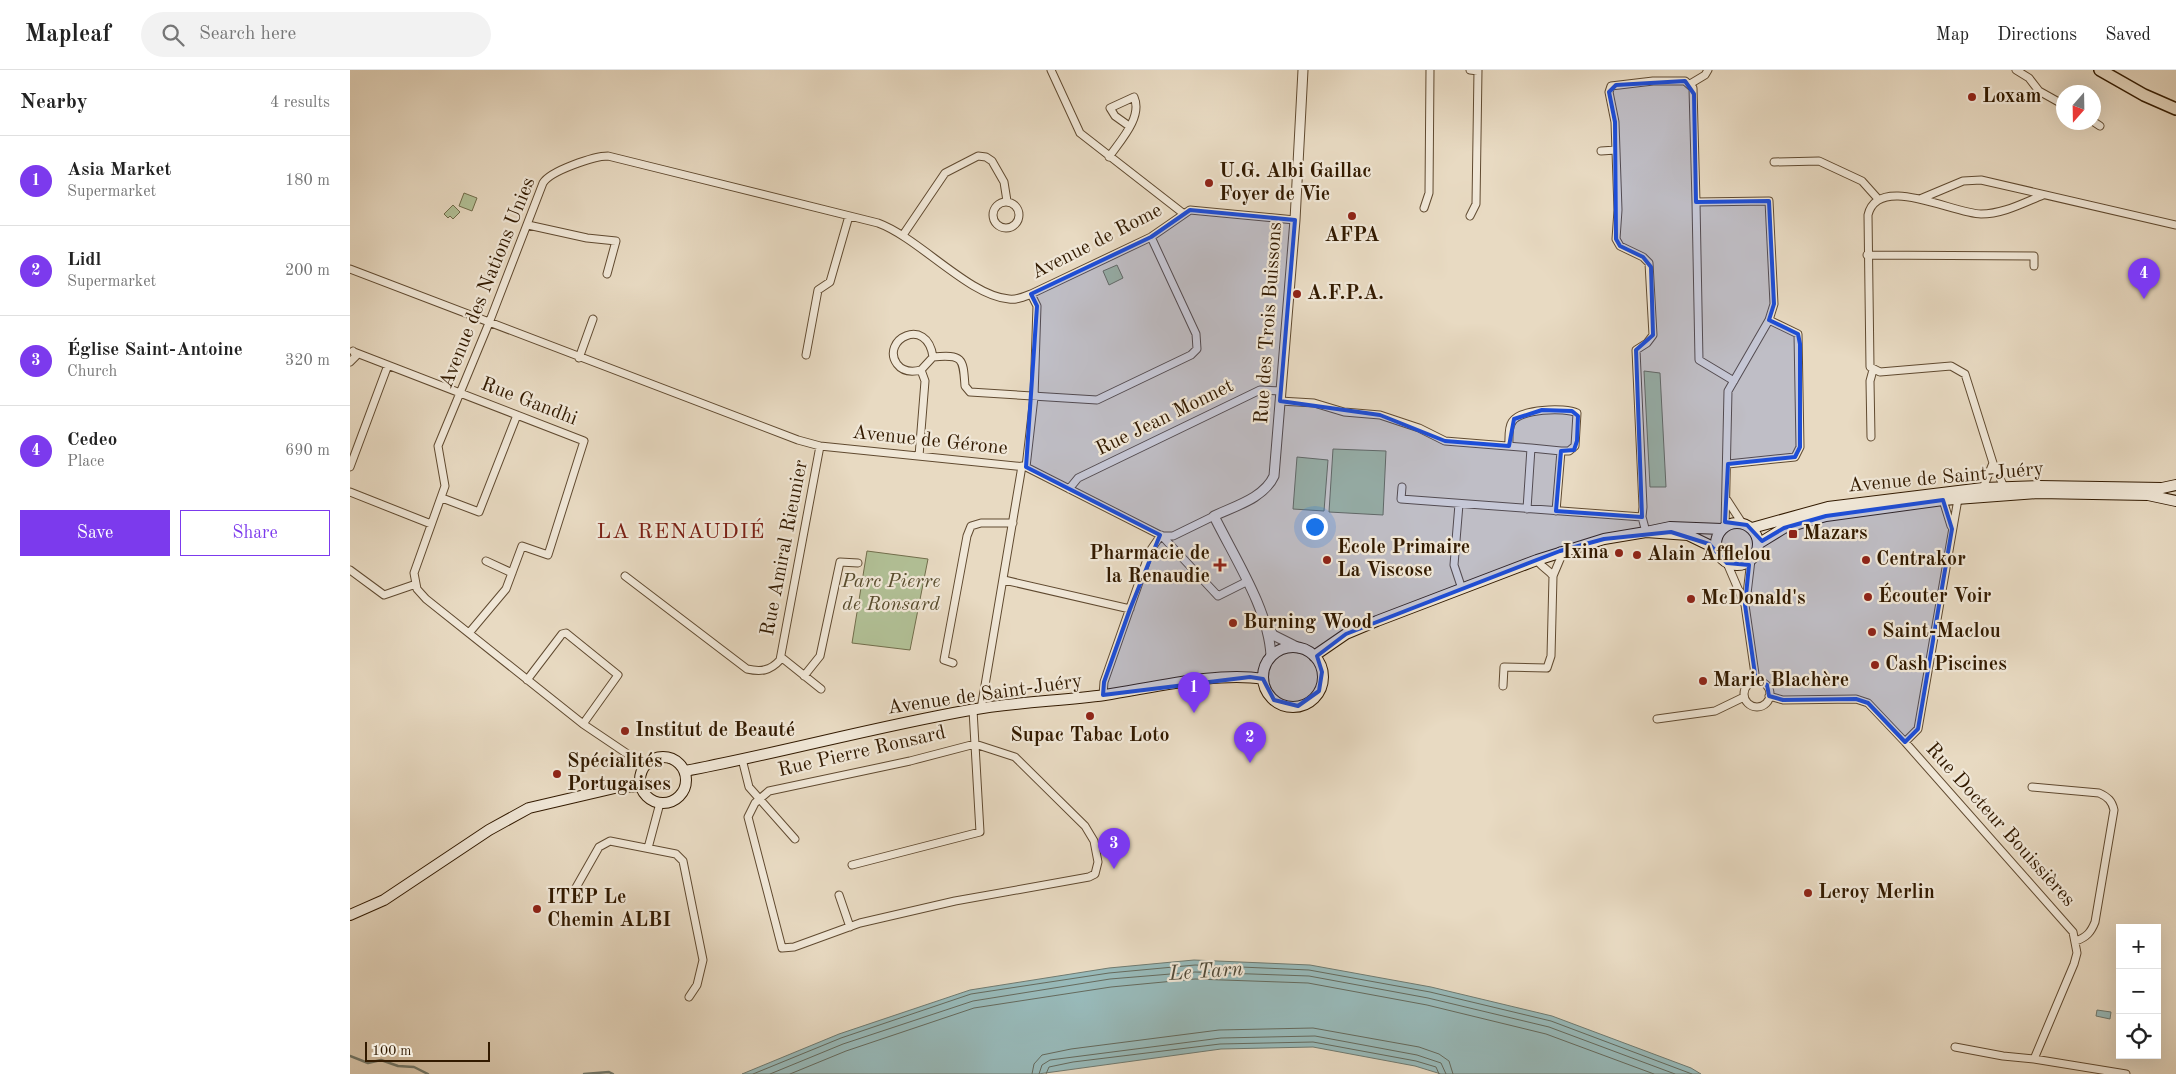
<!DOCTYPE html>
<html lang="en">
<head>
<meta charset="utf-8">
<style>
  :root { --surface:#fff; --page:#f2f2f2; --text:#222; --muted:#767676; --line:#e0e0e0; --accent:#7c3aed }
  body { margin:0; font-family:"Old Standard TT",serif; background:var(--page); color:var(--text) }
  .controls { position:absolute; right:15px; bottom:15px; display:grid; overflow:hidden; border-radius:0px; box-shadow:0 5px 20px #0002 }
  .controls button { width:45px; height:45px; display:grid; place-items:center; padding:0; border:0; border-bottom:1px solid var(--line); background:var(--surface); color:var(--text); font:25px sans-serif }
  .compass { position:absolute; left:1706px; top:15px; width:45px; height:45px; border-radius:50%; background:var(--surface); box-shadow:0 5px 20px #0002; rotate:200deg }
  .scale { position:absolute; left:15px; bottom:12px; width:125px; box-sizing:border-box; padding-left:5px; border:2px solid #321a00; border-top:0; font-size:14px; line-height:18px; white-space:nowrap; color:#321a00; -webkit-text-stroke:4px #f0e7d7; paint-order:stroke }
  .you { position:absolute; left:964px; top:456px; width:18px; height:18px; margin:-12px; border:4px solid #fff; border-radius:50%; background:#1a73e8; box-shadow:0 0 0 8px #1a73e833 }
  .badge { display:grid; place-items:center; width:32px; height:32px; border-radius:50%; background:var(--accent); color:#fff; font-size:16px; font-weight:700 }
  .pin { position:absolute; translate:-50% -41px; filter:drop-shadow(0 1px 2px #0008) }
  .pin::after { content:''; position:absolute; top:26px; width:18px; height:15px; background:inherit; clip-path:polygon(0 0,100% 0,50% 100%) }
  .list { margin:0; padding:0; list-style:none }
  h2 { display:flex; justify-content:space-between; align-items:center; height:65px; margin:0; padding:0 20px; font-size:21px }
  h2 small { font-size:16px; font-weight:400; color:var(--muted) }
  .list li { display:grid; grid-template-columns:32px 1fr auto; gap:15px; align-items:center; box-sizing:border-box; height:90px; padding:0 20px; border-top:1px solid var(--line) }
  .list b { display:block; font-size:19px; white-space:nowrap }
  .list p { margin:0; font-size:16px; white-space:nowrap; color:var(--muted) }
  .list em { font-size:16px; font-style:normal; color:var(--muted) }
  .actions { display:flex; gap:10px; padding:15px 20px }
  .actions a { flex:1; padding:11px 0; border:1px solid var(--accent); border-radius:0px; text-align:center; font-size:18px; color:var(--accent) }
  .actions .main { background:var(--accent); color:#fff }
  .icon { flex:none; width:28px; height:28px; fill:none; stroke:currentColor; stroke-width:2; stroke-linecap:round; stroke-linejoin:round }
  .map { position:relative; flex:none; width:1826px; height:1004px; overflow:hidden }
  header { display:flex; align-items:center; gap:30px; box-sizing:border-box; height:70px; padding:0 25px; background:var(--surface); border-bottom:1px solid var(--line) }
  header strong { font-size:24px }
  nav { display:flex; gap:28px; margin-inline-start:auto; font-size:18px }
  .search { width:350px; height:45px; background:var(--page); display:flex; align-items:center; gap:12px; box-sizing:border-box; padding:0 18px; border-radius:28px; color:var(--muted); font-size:19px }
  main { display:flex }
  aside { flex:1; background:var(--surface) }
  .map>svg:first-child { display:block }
</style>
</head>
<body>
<header>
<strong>Mapleaf</strong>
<div class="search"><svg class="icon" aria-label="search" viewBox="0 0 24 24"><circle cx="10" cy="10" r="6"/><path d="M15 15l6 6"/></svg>Search here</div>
<nav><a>Map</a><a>Directions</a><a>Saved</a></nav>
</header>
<main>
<aside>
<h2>Nearby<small>4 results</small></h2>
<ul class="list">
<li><span class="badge">1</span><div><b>Asia Market</b><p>Supermarket</p></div><em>180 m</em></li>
<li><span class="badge">2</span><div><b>Lidl</b><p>Supermarket</p></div><em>200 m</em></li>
<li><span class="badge">3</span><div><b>Église Saint-Antoine</b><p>Church</p></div><em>320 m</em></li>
<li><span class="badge">4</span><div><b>Cedeo</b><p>Place</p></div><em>690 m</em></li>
</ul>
<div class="actions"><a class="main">Save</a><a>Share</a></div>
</aside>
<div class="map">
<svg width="1826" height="1004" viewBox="0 0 1826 1004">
  <rect width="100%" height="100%" fill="#e8dac2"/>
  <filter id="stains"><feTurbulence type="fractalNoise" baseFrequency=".004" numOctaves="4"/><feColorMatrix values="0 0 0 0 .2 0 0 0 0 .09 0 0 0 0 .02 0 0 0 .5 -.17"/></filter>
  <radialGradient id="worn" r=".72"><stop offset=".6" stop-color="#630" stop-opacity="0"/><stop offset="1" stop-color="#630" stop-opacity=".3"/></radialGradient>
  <path fill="#b2c197" stroke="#726e4c" d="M114,123l13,5 -5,13 -13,-5z
    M103,135l7,7 -7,7 -3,-3 -2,2 -4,-4z
    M767,195l6,13 -14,7 -6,-14z
    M1294,301l16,2 6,114h-16z
    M983,379l53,2 -3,64 -54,-3z
    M947,387l31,3 -4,51 -31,-2z
    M517,481l61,8 -18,91 -58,-7z"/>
  <path fill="#98baba" stroke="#6f7a70" d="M844,890l116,5 121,22 121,29 139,52 10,6h-260l-26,-8 -102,-19 -92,2 -183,25h-296l97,-40 131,-44 139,-22z
    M1747,940l14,2 -1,7 -14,-3z"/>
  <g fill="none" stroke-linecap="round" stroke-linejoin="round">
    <path stroke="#656a5d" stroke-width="1" d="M403,1004l88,-36 130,-44 138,-21 86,-8 114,5 121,22 121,29 141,53
      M420,1004l73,-30 130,-43 137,-22 85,-7 114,4 119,22 121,29 126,47
      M440,1004l56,-23 128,-43 137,-21 84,-8 113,4 119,22 119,29 108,40
      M682,1004l2,-10 8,-9 29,-6 148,-19 94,-2 106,19 20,7 10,7 4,13
      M689,1004l3,-9 8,-5 171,-22 94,-2 102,19 24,8 5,11
      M696,1004l3,-7 24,-5 147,-18 93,-2 103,19 20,6 3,7"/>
    <path stroke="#6f7a70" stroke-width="2.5" d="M0,986l18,7 13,-3 17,6 16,1 14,7
      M234,1004l25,-2 4,2"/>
    <defs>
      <path id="minor" d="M701,0l29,63 104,81
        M1120,0l8,1
        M1666,0l13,8 10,13 25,14
        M1340,14l15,-9 3,-5
        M1744,52l6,4
        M1251,81l15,-1
        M759,87c11,-16 34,-40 25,-60l-24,11 5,8 14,10
        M1424,92l45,-1 43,20 17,19
        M1570,129l43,-18 18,-1 195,45
        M643 145a13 13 0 1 1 26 0a13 13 0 1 1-26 0Z
        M1074,138l5,-15 1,-123
        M1120,146l6,-12 2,-134
        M178,155l59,13 29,3 -9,33
        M553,165l42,-62 33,-17 8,1 6,4 12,21 3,19
        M1517,185l167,1v10
        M0,199l448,171 22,6 206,21 136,69 56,60 28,-14
        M4,282l230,89 -36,114 -26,-9 -16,43 -37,44
        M456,285l12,-65 12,-8 19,-66
        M229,288l14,-39
        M0,292l6,-6 -3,-5
        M571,300c-8,2 -18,2 -24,-6 -17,-24 30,-49 36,-7
        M930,331l34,2 30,9 36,3 39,13 26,13 86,7 -4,61
        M1521,367l-1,-56 3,-11
        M1159,376c0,-7 -1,-18 3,-24 7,-13 53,-15 65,-9l-2,33 -6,5h-8l-5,60
        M1181,378l30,3
        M569,386l6,-75 -4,-11 12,-13c31,-3 30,2 32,29l5,6 127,8 94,-45 6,-6 -1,-15 -45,-97
        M1378,394l67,-7 5,-10 -2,-113 -29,-14
        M0,397l38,-102
        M676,397l8,-70 3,-91 -6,-12
        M1052,417l-1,12 241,18 4,15
        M1654,417l-11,-24 -28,-89 -14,-8 -71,6 -10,-5 -2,-152c10,-42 86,-1 113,-1 22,0 42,-11 62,-19
        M1633,418l10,-25
        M719,419l9,-11 182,-88 21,1
        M0,422l81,32
        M92,428l37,14 38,-97
        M1608,429l-40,230 -13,13 168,190 4,21 -3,11 -40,95 92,15
        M1377,430l15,23
        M1593,430l8,26
        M1109,434l-5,61 8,24
        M1292,447l1,-10 -7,-157 11,-7 6,-8 -4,-72 -6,-6 -23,-11 -4,-7 2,-29 -3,-88 -6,-30 2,-6 42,-5h32l8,7 3,114
        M1375,457l3,-136 41,-71 5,-16 -5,-103 -73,1 3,158 35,21
        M812,466h11l41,-20
        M1187,490c4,7 11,9 16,16
        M136,491l26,12
        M1377,493l18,42 11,76
        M0,500l34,25 32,-11
        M275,506l122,93c14,3 23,2 33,-9l40,-214
        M654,510l126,29
        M1396,532l5,-42
        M431,587l40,32
        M603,593l-9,-3 23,-124 4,-10 10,-3h32
        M454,606l16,-20 20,-94 18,1
        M177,610l35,-46 4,-1 52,42 -35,49
        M1394 624a13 13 0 1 1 26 0a13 13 0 1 1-26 0Z
        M1153,616l1,-19 43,1 4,-12 2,-80 8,-19 -1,-6
        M753,625l1,-13 46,-131 11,-16
        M1419,626l14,4 73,-1 12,4 37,39
        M631,639l41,-243
        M1307,649l58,-8 29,-14
        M625,674l40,13 70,69 9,15 4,21 -3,12 -6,3 -134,24 -95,22 -66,24 -12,1 -34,-131 7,-14 14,-12 141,-30z
        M392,689l7,28 46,52
        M293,698l-14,-13 -46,-31 -157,-125 -9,-10 -3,-16 31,-87 -7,-40 51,-123 54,-140c7,-12 51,-27 65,-27l270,67c41,15 91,73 131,76 8,1 15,-2 22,-5l120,-57 39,-27 105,10
        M1682,717l67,6c9,4 13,8 15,17l-19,112c-4,10 -8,15 -19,19
        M298,778l12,-45
        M502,795l128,-33 -7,-122
        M224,821l25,-44 11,-6 66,13 7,7 20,99 -6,25 -8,12
        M489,825l11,32
        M1605,977l48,9 31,3"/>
      <path id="tertiary" d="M918,556l5,9 26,13
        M921,586c-2,-46 -37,-99 -57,-140 21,-10 50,-18 60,-40l21,-256 8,-150"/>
      <path id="secondary" d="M1366 474a21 21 0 1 1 42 0a21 21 0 1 1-42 0Z
        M1402,458l76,-21 155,-19 56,-2 123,2 14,-3
        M1408,474l26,-16 42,-12 117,-16 95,-7 110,2 28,6
        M1367,479l-29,-14 -42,-3 24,-5 52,2
        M913 607a30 30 0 1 1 60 0a30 30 0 1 1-60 0Z
        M964,586l32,-22 31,-13 160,-61 67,-21 42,-7
        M290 710a23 23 0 1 1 46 0a23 23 0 1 1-46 0Z
        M335,701c95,-18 189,-44 285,-61 44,-8 91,-9 135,-15 46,-7 114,-24 158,-16
        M0,845l34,-15 105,-70 40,-22 90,-21 22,-1"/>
      <path id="primary" d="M1750,0l44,25 32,14"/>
    </defs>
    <use href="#minor" stroke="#604a30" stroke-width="9"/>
    <use href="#tertiary" stroke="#604a30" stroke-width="11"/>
    <use href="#secondary" stroke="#321a00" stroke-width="12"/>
    <use href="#primary" stroke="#321a00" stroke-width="14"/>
    <use href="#minor" stroke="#f0e7d7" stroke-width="7"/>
    <use href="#tertiary" stroke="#f0e7d7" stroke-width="9"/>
    <use href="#secondary" stroke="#f0e7d7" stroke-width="10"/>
    <use href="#primary" stroke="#e8dac2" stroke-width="11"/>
  </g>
  <path fill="#1d4ed8" fill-opacity="0.2" stroke="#1d4ed8" stroke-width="4" stroke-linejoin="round" d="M1335,11l9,13 2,108 73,-1 5,103 -5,16 29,14 2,10v103l-5,10 -67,7 -3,58 22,3 15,16 22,-13 42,-12 117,-16 9,29 -34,200 -13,13 -37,-39 -12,-4 -73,1 -14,-4 -2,-11 -11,-4 -11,-76 4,-40 -22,-2 -18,-19 -38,-12 -67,7 -44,12 -214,83 -29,22 5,16 -3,19 -21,15 -24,-6 -11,-21 -13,-2 -147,18 1,-13 26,-73 30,-74 -134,-68 11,-161 -6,-12 120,-57 39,-27 105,10 -15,181 100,14 65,26 64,5 5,-27 28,-9 30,1 6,5 -1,25 -3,9 -13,1 -5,60 86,6 -6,-167 17,-15 -2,-68 -8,-10 -23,-11 -4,-7 -1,-117 -6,-30 7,-7z"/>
  <g fill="#8f2418" stroke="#f0e7d7" stroke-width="2">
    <circle cx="1622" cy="27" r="5"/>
    <circle cx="859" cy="113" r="5"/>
    <circle cx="1002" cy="146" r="5"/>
    <circle cx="947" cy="224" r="5"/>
    <rect x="1438" y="459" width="10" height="10" rx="2.5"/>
    <circle cx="1269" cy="483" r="5"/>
    <circle cx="1287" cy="485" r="5"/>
    <circle cx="977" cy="490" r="5"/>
    <circle cx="1516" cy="490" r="5"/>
    <path d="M867.5 487.5h5v5h5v5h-5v5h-5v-5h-5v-5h5z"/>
    <circle cx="1518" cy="527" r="5"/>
    <circle cx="1341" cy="529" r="5"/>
    <circle cx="883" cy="553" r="5"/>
    <circle cx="1522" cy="562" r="5"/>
    <circle cx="1525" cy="595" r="5"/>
    <circle cx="1353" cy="611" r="5"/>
    <circle cx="740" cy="646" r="5"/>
    <circle cx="275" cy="661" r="5"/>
    <circle cx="207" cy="704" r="5"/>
    <circle cx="1458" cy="823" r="5"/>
    <circle cx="187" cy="839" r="5"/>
  </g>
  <g text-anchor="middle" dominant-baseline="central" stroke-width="4.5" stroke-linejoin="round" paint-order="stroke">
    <g font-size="20" font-weight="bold" fill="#321a00" stroke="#f0e7d7" text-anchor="start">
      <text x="1632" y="27">Loxam</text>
      <text x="869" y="102">U.G. Albi Gaillac<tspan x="869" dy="23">Foyer de Vie</tspan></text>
      <text x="1002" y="166" text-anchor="middle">AFPA</text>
      <text x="957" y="224">A.F.P.A.</text>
      <text x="1453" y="464">Mazars</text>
      <text x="987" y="478">Ecole Primaire<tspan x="987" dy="23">La Viscose</tspan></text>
      <text x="1259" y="483" text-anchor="end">Ixina</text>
      <text x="860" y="484" text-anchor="end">Pharmacie de<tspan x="860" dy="23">la Renaudie</tspan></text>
      <text x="1297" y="485">Alain Afflelou</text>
      <text x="1526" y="490">Centrakor</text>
      <text x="1528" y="527">Écouter Voir</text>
      <text x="1351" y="529">McDonald's</text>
      <text x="893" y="553">Burning Wood</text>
      <text x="1532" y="562">Saint-Maclou</text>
      <text x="1535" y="595">Cash Piscines</text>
      <text x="1363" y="611">Marie Blachère</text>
      <text x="285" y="661">Institut de Beauté</text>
      <text x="740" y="666" text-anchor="middle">Supac Tabac Loto</text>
      <text x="217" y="692">Spécialités<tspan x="217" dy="23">Portugaises</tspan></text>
      <text x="1468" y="823">Leroy Merlin</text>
      <text x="197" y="828">ITEP Le<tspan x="197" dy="23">Chemin ALBI</tspan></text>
    </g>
    <g font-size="20" fill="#321a00" stroke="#f0e7d7">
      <text transform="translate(747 172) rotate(-27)">Avenue de Rome</text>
      <text transform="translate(138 213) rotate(-68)">Avenue des Nations Unies</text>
      <text transform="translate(919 253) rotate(-86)">Rue des Trois Buissons</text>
      <text transform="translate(179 332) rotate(21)">Rue Gandhi</text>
      <text transform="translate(815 348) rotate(-26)">Rue Jean Monnet</text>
      <text transform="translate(580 371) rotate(6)">Avenue de Gérone</text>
      <text transform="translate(1596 408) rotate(-5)">Avenue de Saint-Juéry</text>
      <text transform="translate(435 478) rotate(-79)">Rue Amiral Rieunier</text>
      <text transform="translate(635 625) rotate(-8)">Avenue de Saint-Juéry</text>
      <text transform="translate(512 682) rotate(-13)">Rue Pierre Ronsard</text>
      <text transform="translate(1650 755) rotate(48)">Rue Docteur Bouissières</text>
    </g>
    <g font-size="20" font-style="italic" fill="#584c2d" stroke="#f0e7d7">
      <text x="541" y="512">Parc Pierre<tspan x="541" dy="23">de Ronsard</tspan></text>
    </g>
    <g font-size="21" font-style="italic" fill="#514a38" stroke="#f0e7d7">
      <text transform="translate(856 902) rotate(-4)">Le Tarn</text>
    </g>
    <g font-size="22" letter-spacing="1" fill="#7a1f14" stroke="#f0e7d7">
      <text x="331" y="462">LA RENAUDIÉ</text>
    </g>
  </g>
  <rect width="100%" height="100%" filter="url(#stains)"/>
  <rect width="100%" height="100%" fill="url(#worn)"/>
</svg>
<div class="controls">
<button>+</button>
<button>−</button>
<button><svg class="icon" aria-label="locate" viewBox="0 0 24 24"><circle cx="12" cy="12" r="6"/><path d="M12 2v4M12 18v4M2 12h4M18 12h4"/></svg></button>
</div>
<svg class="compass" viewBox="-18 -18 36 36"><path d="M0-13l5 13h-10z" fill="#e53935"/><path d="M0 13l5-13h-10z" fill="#767676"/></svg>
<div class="scale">100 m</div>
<div class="you"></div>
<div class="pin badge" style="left:844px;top:643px">1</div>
<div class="pin badge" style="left:900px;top:693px">2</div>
<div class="pin badge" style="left:764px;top:799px">3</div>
<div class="pin badge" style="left:1794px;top:229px">4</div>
</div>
</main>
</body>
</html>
